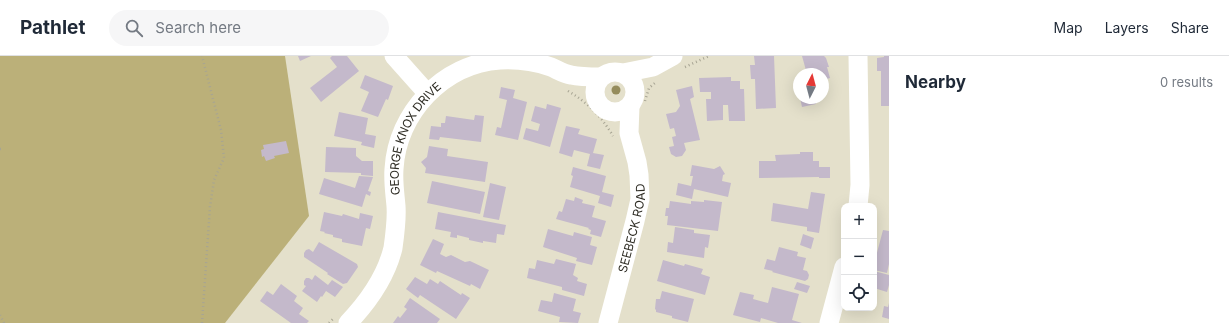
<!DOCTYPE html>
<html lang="en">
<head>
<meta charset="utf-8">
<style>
  :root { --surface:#fff; --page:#f6f6f7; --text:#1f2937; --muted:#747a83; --line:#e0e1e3 }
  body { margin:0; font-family:Inter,sans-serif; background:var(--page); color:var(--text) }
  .controls { position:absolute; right:12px; bottom:12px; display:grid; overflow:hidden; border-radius:8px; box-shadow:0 4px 16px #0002 }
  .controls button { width:36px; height:36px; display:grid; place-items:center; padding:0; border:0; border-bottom:1px solid var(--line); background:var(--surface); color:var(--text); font:20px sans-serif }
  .compass { position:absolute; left:793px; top:12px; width:36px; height:36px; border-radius:50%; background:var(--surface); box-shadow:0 4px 16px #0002; rotate:6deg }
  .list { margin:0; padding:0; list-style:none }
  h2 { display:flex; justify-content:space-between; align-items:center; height:52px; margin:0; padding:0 16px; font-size:17px }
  h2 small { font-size:13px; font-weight:400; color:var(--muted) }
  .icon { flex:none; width:22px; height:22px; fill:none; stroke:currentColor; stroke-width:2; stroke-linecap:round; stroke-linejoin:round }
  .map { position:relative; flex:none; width:889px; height:267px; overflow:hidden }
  header { display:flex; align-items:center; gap:24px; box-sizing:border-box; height:56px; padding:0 20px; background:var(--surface); border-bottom:1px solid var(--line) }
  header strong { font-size:19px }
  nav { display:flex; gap:22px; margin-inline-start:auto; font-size:14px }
  .search { width:280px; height:36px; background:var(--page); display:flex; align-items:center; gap:10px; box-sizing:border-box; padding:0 14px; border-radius:22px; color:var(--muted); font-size:15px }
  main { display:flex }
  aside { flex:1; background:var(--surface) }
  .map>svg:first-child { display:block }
</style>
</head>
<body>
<header>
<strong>Pathlet</strong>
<div class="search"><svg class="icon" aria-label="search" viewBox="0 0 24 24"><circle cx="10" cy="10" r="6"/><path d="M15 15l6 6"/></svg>Search here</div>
<nav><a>Map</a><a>Layers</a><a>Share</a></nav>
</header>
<main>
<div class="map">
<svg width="889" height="267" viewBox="0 0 889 267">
  <rect width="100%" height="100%" fill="#e4e0cb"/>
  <path fill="#bbb079" d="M0,0h285l24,160 -84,107h-225z"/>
  <path fill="#c4b9cb" d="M298,0h13l-11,5z
    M332,0h15l12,15 -38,31 -11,-14 27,-21 -7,-9z
    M754,0h20l2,52 -20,1 -1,-30h-4l-1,-14h5z
    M802,0h22l2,2 3,9h-2l3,11 -7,2v-6h-16z
    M884,0h5v50h-8v-35h-4v-13l7,-1z
    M365,19l28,11 -5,14 -2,-1 -8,18 -17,-6 8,-19 -9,-4z
    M731,21v4h9v8h4l1,32h-16l-1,-16h-5v15l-16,1 -1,-22h5v-7h-11l-1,-14z
    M692,30l2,11 -4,2 10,41 -16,3 2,7 -4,6 -6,1 -5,-3 -2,-7 5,-1 -2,-9 4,-1 -2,-8 -4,1 -4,-15 10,-2 4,-6 -4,-16z
    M501,31l14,3 -2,8 14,4 -9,38 -23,-5 2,-8 4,1 6,-28 -8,-2z
    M800,42h14l2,6 -14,3z
    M547,48l14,4 -11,39 -27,-8 3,-11 12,3 2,-7 -9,-3 4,-15 11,3z
    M339,56l29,6 -3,16 11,2 -2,12 -13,-3 1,-3 -28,-6z
    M475,59l9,1 -3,26 -41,-5 -1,3 -10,-1 2,-13 10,1v-4h4l1,-7 28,4z
    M566,70l14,3 -2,5 19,5 -4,14 11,2 -4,14 -13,-3 3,-12 -16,-4 -2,7 -13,-4z
    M286,85l3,12 -15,3 1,2 -9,3 -2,-5 -2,1 -1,-7 3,-1 -1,-4z
    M429,90l19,3 -1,7 41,6 -3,20 -60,-9 1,-5 -5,-6 6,-5z
    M326,91l30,1v8l6,5h11v15l-12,-1v-2l-36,-1z
    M800,96h13v9h6v6h11v11h-11v-1l-60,1v-17h17l-1,-6 25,-1z
    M692,109l22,4 6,-3 5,8 -2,1 -1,6 9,2 -3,14 -34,-8 -2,10 -16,-4 2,-12 13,3 2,-10h-3z
    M573,111l33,9 -4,16 12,3 -3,12 -13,-4 2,-7 -30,-9 3,-11 -2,-1z
    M359,120l14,1 -5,14 3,1 -1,4 -4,-2 -4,13 -43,-13 5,-16 31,10z
    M432,125l53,11 -5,22 -53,-11z
    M490,127l16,4 -7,33 -16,-3z
    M811,136l14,2 -6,39 -12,-2v-4l-36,-6 2,-18 35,6z
    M575,141l8,3 -1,3 13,3 -3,11 14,4 -5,16 -11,-3 1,-4 -3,-1 1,-1 -33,-9 3,-8 3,1 4,-13 8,2z
    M704,144l18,2 -4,29 -51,-6 1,-9h-3l1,-8h3l1,-7 21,3v-3l13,1z
    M324,156l18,4 1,-2 16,5 1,-6 13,3 -3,13 -4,-1 -4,18 -20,-4v-3l-9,-2v-2l-9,-2 1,-1 -5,-1z
    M438,156l68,13 -2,10 -7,-1 -1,9 -13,-2v2l-14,-3v-2l-12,-3v3l-7,-1 1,-5 -16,-3z
    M675,171l19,3v3l16,2 -2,13 -3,-1 -1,11 -37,-6 1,-10 5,1z
    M548,173l25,7 1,-4 18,5 -2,8 7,2 -5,18 -16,-4 1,-3 -34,-11z
    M883,174l6,1v33l-2,9 -13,-3v-6z
    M803,178l11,4 -3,11 -11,-4z
    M433,183l11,5 -4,10 6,3 5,-2 14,7 5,-1 19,9 -9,19 -9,-5 -1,2 -33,-15 -1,2 -16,-8z
    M319,186l38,22 1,3 -11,16 -4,1 -16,-10 1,-1 -24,-16v-4l2,-3 3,-1 4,3z
    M779,191l19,5 -1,4 9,2 -3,12 4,1 2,4 -1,4 -3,2 -33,-9 1,-1 -9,-2 3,-10 8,2z
    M556,203l20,5 -3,11 5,3 -1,3 10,3 -3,12 -22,-6v-3l-35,-9 2,-10 6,1 2,-9 17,4z
    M663,204l21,6 1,-2 18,5 -2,5 9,3 -5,18 -48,-14z
    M874,215l15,4v10l-2,7 -13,-4z
    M315,219l13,10 4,-5 11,7 -8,10 -9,-6 -4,6 -1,-1 -4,6 -15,-11 4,-5 -2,-1v-4l2,-3h3l3,2z
    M415,221l12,7 3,-5 8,5 2,-3 21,14 1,-2 8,5 -14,21 -36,-24 -2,3 -12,-9z
    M797,226l13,4 -3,7 -13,-4z
    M281,228l16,12 -3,5 9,7 -4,6 10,7 -2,2h-16l-31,-22 7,-10 6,4z
    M772,231l27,7 -7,26 10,3h-24l-17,-5 -1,4 -27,-7 7,-23 14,3 -1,4 15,4z
    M662,235l32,8 -6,23 -16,-4v-2l-16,-4v-2l-1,-1 1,-10h4z
    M554,237l22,6 -3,12 8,2 -3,10 -19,-1 1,-5 -22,-6 3,-11 11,2z
    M410,242l30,21 -3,4h-44l5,-7 2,2 7,-9 -3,-2z
    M889,247v16l-7,-2 2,-11 4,1z"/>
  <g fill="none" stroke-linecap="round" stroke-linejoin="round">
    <path stroke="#a7a493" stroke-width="2.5" stroke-dasharray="1 3" stroke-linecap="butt" d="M685,11l24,-11
      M568,35c19,11 34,26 45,45
      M645,45l4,-13 6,-5
      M0,93h2
      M0,259l4,8
      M202,267l8,-116 4,-27 10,-22 -3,-28 -19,-74
      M329,267l4,-4"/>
    <g stroke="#fff" stroke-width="19">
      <path d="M394,0l33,37"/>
      <path d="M858,0l2,129 -2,21"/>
      <circle cx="615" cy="36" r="20"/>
      <path d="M623,17l30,-6 20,-11"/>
      <path id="s1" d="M348,267c20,-21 38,-46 45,-75 2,-14 4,-28 3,-42 -1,-12 -3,-24 -2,-37 3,-56 49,-105 106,-109 18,-1 34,1 51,7 7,3 13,7 20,8 9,2 20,2 30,2"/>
      <path id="s2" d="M608,267l27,-102 5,-22 -1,-24 -2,-13 -8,-29 1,-27"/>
      <path d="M829,267l15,-56"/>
    </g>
  </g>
  <circle fill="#958c5c" cx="616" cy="34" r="4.5"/>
  <g text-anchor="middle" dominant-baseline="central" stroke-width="4" stroke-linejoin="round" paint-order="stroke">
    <g font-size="12" fill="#2f2d25" stroke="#e4e0cb">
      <text stroke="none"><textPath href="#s1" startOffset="204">GEORGE KNOX DRIVE</textPath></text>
      <text stroke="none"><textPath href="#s2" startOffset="98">SEEBECK ROAD</textPath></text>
    </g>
  </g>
</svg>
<div class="controls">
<button>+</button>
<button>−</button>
<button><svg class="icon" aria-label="locate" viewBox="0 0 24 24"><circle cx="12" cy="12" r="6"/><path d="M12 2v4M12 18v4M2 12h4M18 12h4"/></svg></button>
</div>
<svg class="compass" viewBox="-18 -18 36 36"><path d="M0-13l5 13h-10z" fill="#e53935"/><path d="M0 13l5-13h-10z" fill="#747a83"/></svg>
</div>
<aside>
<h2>Nearby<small>0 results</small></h2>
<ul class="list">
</ul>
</aside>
</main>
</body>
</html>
